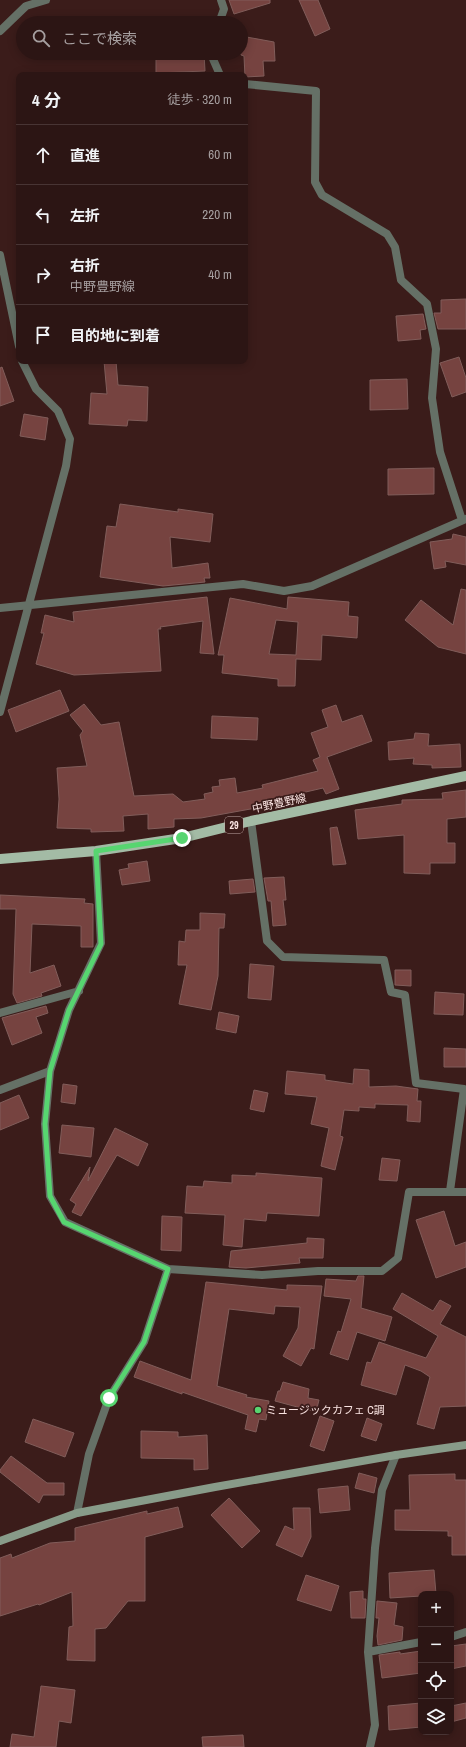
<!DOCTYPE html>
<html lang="ja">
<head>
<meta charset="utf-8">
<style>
  :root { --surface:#2c1514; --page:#382222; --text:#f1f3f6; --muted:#a69fa0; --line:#483434 }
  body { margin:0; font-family:"Archivo Narrow","Noto Sans JP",sans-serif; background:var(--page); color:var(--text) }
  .controls { position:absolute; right:12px; bottom:12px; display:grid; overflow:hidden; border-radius:8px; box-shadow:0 2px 10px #0003 }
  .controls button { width:36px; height:36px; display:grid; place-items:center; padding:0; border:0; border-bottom:1px solid var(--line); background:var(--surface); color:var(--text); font:20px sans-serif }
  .stop { position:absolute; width:12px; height:12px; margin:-9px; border:3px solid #57d570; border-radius:50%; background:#fff }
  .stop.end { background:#57d570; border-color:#fff; box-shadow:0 1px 4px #0008 }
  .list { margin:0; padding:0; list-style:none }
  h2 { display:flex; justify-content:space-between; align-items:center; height:52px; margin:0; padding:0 16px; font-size:17px }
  h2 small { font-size:13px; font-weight:400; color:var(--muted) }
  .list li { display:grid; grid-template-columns:26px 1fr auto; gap:12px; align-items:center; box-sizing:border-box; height:60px; padding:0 16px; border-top:1px solid var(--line) }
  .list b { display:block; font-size:15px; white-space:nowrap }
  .list p { margin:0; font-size:13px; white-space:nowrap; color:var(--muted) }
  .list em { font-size:13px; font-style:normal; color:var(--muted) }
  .icon { flex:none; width:22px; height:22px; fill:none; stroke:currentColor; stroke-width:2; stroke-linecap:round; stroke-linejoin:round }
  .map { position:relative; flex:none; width:466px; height:1747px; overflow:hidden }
  .search { position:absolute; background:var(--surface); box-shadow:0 2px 10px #0003; left:16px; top:16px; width:232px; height:44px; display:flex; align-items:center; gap:10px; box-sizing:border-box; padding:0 14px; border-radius:22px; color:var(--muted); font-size:15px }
  .panel { position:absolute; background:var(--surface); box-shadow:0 2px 10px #0003; left:16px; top:72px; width:232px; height:292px; border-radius:8px }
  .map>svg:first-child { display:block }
</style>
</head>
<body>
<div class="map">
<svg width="466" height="1747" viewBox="0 0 466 1747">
  <rect width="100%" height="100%" fill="#3b1c1a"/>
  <path fill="#764340" stroke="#815d5a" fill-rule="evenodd" d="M229,0h41v3l-36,11z
    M299,0h19l12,29 -15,7z
    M241,36l33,6 1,19h-12l1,15 -19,1 -1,-21 -3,-1z
    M156,53h48l1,18 -49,2z
    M466,299v30h-28l-4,-16h7v-13z
    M423,314l3,15 -6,1 1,9 -23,2 -2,-25z
    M459,357l7,21v14l-14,5 -12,-34z
    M104,361h12l2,24 30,2 -1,34 -19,-1 -1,6 -38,-2 2,-31 16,1z
    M2,367l12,34 -14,5v-38z
    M407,379l1,30 -38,1v-30z
    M24,414l24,4 -3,22 -25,-4z
    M434,468v26l-46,1v-26z
    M120,504l58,8v-3l35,5 -3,28 -40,-5 2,31 36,-5 2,15h-6l1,4 -42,4 -63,-9 7,-51 9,1z
    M453,534l13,3v28l-21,-4 1,6 -12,2 -4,-27 22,-3z
    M461,589l5,1v64l-28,-7 -33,-27 16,-20 32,25z
    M207,597l7,57 -14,-1 3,-32 -43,6 1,2h-3l3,42 -87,4 -38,-11 8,-31h-3l4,-18 29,7 -1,-10z
    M288,597l61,5 -1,14 10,1 -1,21 -35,-3 -1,25 -25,-1 -1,27h-17v-7l-56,-6 2,-18h-6l12,-57 57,11zM276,620l22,2 -2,33 -27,-1z
    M60,690l9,21 -53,21 -8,-22z
    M84,704l17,21 18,-3 15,74 39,-2 10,8 22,-3 -1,-5 9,-2 -1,-5 8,-1 -1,-6 16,-2 2,15 26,-5 -1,-3 56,-14 -5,-11 7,-3 -9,-24 17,-6 -6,-17 14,-5 6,17 20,-7 10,26 -45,16 12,32 -13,5 -3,-6 -26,6 1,5 -31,7 -66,12 -27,1v8l-26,2v-15l-25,2 1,15 -33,1v-3l-34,-1 2,-29 -2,-31 30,-2 -7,-31 3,-4 -13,-16z
    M212,716l46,2 -1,22 -46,-2z
    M415,733l14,1 -1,12 32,-2 1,23 -29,1v-3l-19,-1 1,-6 -25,2 -1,-18 26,-3z
    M466,790v27l-19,2v24h8v20h-25v11l-26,-1v-38l-46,4 -3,-29 47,-6v-4l41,-1 -1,-6z
    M337,827l9,37 -13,1 -3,-37z
    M147,861l3,20 -28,4 -3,-15 10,-2 -1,-4z
    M284,877l2,23h-3l3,25 -13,1 -2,-25h-3l-4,-23z
    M253,879l2,13 -25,2 -1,-13z
    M0,895l85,4 -1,4 9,1v43h-12v-21l-49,-2 -2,49 24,-8 7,21 -20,7 1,3 -25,7 -4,-9 3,-85h-16z
    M200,913l25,1 -1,14h-5l-1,48 -7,34 -32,-6 8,-39h-9l1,-24 6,1 1,-12h14z
    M250,964l24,2 -3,34 -23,-2z
    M395,970h16v16l-16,-1z
    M435,992l29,2 -1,21 -29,-1z
    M46,1006l2,7 -12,4 6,16 -30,12 -10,-27z
    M219,1012l20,4 -3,17 -20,-4z
    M444,1048l22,1v18h-22z
    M354,1069l15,1v17l27,-1 22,3 -1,12h4l-1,21 -13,-1 1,-16 -33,-1v4l-16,-1v4l-15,-1 -4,26 3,1 -8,33 -14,-4 8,-38 -18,-4 6,-27 -32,-3 2,-23 38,4v5l28,4z
    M63,1084l14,2 -2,18 -14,-2z
    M254,1090l14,3 -4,19 -14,-3z
    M19,1095l10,23 -29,12v-27z
    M62,1125l32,3 -3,29 -32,-4z
    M115,1128l33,16 -10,22 -21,-11 -36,61 -9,-4 4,-8 -6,-4 20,-33 -2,14z
    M382,1158l18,2 -3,21 -18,-1z
    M256,1173l66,5 -3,38 -52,-3 -1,8 -22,-2 -2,28 -19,-2 2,-30 -40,-2 2,-27 16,1 1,-6 28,2v-8l24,1z
    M444,1211l11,35 11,-4v25l-30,11 -20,-58z
    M162,1216l20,1 -1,34 -20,-1z
    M307,1238l17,1 -1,19h-24l1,5 -54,5 -17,-1 2,-16 76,-8z
    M358,1276h6l-3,32 31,9 -7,24 -28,-9 -9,28 -18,-6 8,-23 3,1 10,-33 -27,-3 2,-17 30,2z
    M206,1282l81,8v-5l35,1 -8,63 -3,-1 -10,18 -18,-10 15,-28 2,-21 -25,-1 -1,8 -45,-5 -12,77 30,9 -1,2 23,4 -3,19 -7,-1 -3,13 -11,-3 3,-14 -66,-23v2l-48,-17 6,-16 51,19z
    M402,1293l31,18 7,-11 11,6 -11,18 26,13v69l-26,1 -6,22 -17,-5 13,-47 -9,-6 -16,-6 -9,30 -35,-10 6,-23 4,1 8,-21 47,16 12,-22 -45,-27z
    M283,1382l26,7 -1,9 11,2 -3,12 -41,-11 3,-10h2z
    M320,1416l14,5 -10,30 -14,-5z
    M367,1418l15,6 -6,17 -15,-5z
    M33,1419l41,14 -9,24 -40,-15z
    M141,1431l37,1v5l29,-2 1,34 -14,1v-11l-53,-1z
    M11,1456l36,27h17v12h-21l-4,8 -39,-31v-2z
    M359,1473l18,5 -3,15 -19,-5z
    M455,1474v6h11v75h-14v-19h-4v-5l-53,-1v-20h15l-1,-35z
    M348,1486l2,24 -30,3 -2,-24z
    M229,1498l31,33 -18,17 -31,-33z
    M178,1507l5,20 -38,10v64h-17l-22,27 -11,1v32l-28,-1 2,-33 4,-1 -1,-34 -33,13 -1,-1 -38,12v-58l11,-4 1,4 38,-15 25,-2v-13l72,-17v3z
    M293,1508h17l1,29 -9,20 -26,-12 9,-19 9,4z
    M434,1570l2,24h-15v2l-31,2 -1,-25z
    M306,1575l33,11 -8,25 -34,-11z
    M363,1591v8h3l-1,19h-14l-1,-26z
    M377,1601l20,2 -3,22 9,2 -1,13 -24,5 -1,-9 2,-18h-3z
    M466,1644v22l-15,3v-23z
    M421,1651v22l-39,5 -3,-23 21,-3v2z
    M41,1686l34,4 -4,33 -12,-2 -3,26h-46l2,-13 22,3z
    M421,1703v24l-32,3 -1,-24z
    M466,1703v15l-15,4v-16z
    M243,1735l1,12h-41l-1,-10z"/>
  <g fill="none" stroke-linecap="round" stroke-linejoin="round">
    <path stroke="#657066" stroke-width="8" d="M219,23l5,-14 -3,-9
      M0,31l26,-25 20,-6
      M213,53v6l7,16
      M245,84l71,7 -1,91 7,13 65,39 8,13 6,33 26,24 9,45 -4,49 8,54 22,68
      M0,255l19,91
      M0,608l243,-24 41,7 28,-5 154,-67
      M0,712l66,-246 4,-27 -12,-28 -22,-22 -14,-28
      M251,821l16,120 16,16 101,3 7,32 14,3 11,88 48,6 -14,102
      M96,851l5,92 -32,67 -19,61 -5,53 5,72 15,26 103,47 94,6 56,-4h64l16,-13 11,-66h57
      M0,1013l79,-22
      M0,1090l50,-19
      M77,1513l12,-59 20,-56 35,-56 24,-73
      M451,1637l15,-5
      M368,1652l53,-10
      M370,1747l5,-22 -7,-73 7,-104 7,-58 14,-35"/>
    <path stroke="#889b89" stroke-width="8" d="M0,1541l77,-28 138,-26 181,-32 70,-10"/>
    <path stroke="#a3bba5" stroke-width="10" d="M0,859l96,-8 86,-13 69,-17 215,-45"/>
  </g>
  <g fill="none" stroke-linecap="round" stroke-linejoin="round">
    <path stroke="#57d570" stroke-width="5" d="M109,1398l35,-56 24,-73 -104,-47 -14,-26 -5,-72 5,-53 19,-61 32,-66 -5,-93 86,-13"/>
  </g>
  <circle fill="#57d570" stroke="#3b1c1a" stroke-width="1.5" cx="258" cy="1410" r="4"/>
  <g text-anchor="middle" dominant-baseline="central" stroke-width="3.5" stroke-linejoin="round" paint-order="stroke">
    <rect fill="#3b1c1a" stroke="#c1a8a6" stroke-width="1" x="225" y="817" width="18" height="16" rx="3"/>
    <g font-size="10" font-weight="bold" fill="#fae4e2">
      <text x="234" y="825">29</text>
    </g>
    <g font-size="11" fill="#fae4e2" stroke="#3b1c1a">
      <text transform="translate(279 803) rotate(-12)">中野豊野線</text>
    </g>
    <g font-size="11" fill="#fae4e2" stroke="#3b1c1a" text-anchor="start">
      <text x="266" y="1410">ミュージックカフェ C調</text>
    </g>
  </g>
</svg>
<div class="controls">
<button>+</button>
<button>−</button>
<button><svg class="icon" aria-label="locate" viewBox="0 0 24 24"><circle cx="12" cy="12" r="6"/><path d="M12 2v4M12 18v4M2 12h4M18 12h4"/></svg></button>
<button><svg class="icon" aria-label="layers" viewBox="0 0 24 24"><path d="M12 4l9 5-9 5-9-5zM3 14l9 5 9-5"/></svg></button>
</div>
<div class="stop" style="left:109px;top:1398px"></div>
<div class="stop end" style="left:182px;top:838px"></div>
<div class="search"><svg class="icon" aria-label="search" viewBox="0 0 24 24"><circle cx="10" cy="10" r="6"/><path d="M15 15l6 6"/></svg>ここで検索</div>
<section class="panel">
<h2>4 分<small>徒歩 · 320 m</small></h2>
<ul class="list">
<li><svg class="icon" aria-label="ahead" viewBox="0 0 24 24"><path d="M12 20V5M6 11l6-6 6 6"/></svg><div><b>直進</b></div><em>60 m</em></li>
<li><svg class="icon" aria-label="left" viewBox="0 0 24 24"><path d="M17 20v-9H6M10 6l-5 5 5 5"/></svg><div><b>左折</b></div><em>220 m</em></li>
<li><svg class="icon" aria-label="right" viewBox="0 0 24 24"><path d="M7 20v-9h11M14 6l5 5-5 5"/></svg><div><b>右折</b><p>中野豊野線</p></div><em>40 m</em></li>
<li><svg class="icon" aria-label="arrive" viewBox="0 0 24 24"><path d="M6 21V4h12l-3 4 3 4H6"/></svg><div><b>目的地に到着</b></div></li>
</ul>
</section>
</div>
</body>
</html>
